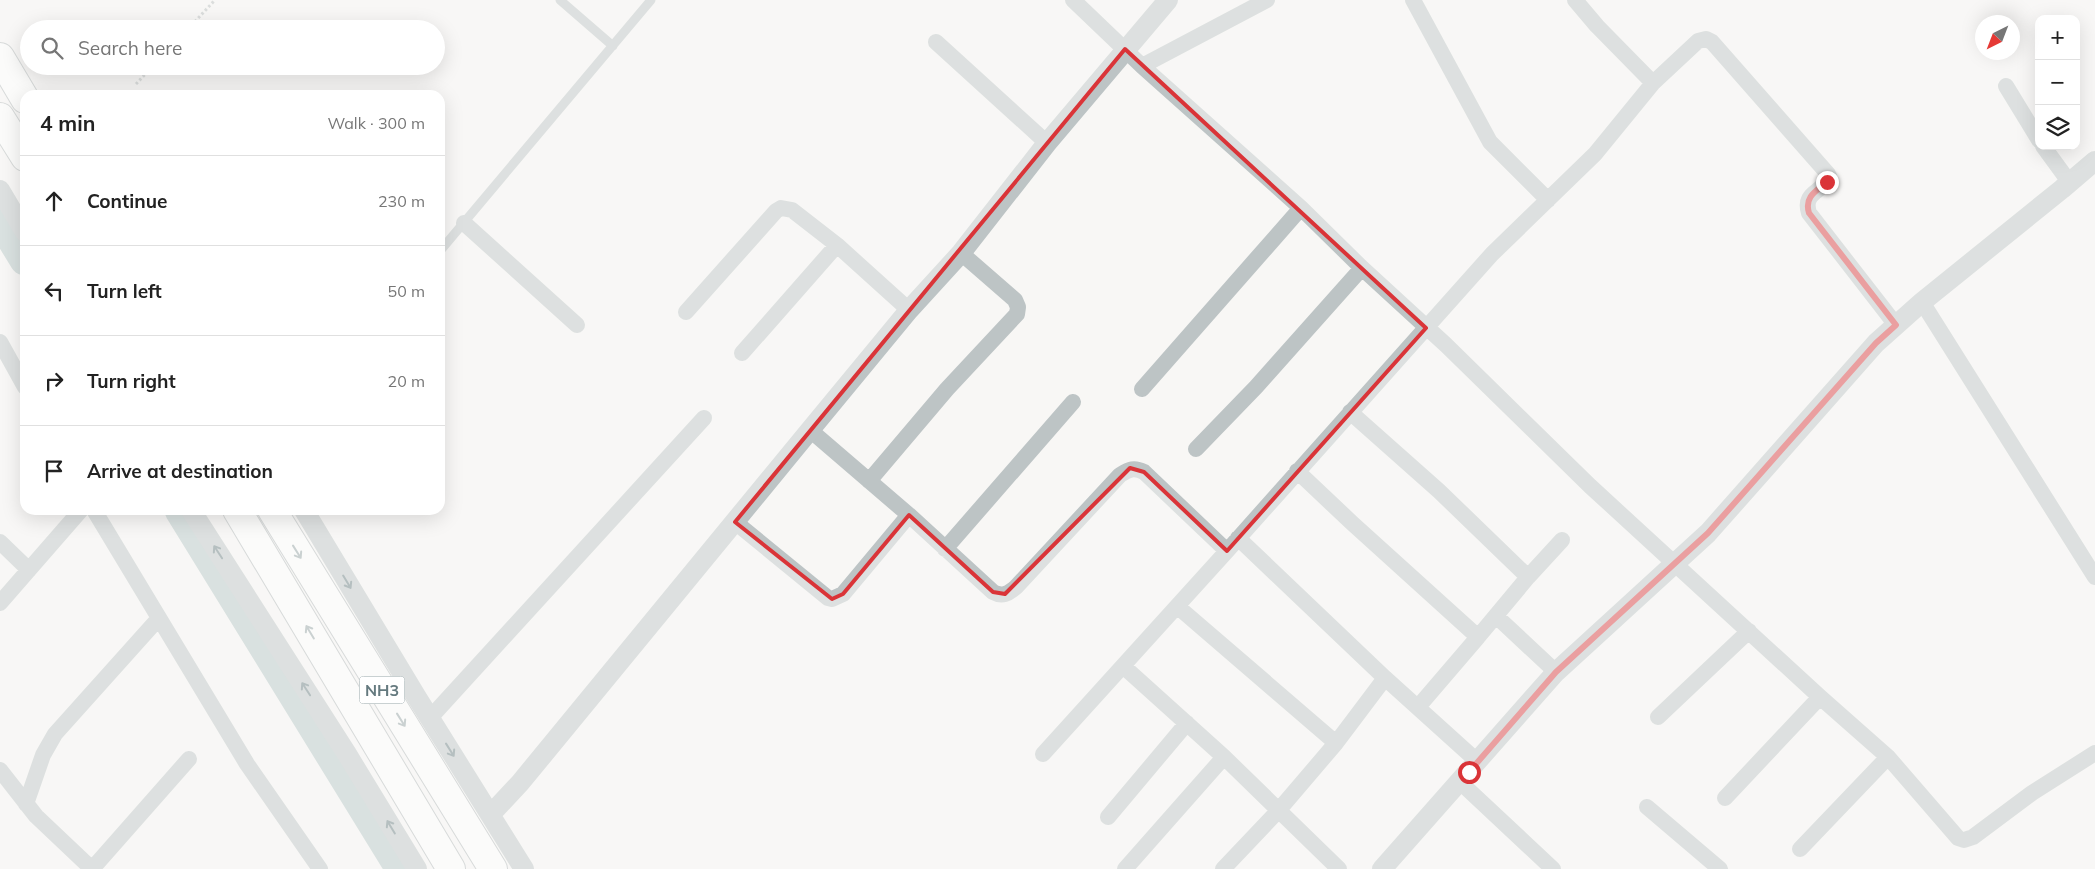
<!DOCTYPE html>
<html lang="en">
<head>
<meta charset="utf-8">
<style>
  :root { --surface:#fff; --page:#f6f6f6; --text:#222; --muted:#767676; --line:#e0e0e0 }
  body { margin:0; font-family:Mulish,sans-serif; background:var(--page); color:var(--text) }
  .controls { position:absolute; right:15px; top:15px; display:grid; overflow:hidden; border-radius:10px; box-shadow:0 5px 20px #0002 }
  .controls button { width:45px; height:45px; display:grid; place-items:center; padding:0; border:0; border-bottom:1px solid var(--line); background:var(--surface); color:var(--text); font:25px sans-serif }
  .compass { position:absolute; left:1975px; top:15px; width:45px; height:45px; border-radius:50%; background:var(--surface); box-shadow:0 5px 20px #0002; rotate:222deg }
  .stop { position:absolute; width:15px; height:15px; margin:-11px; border:4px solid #da3438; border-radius:50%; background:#fff }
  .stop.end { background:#da3438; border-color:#fff; box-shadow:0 1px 5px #0008 }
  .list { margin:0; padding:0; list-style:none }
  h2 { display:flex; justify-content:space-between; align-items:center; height:65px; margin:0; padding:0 20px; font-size:21px }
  h2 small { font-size:16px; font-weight:400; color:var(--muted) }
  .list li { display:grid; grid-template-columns:32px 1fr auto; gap:15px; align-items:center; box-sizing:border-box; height:90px; padding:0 20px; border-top:1px solid var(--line) }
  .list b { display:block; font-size:19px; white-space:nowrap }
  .list em { font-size:16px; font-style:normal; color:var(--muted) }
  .icon { flex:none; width:28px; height:28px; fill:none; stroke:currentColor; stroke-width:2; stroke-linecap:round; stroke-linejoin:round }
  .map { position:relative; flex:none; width:2095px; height:869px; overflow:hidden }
  .search { position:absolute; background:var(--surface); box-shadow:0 5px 20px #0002; left:20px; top:20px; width:425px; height:55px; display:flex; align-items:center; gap:12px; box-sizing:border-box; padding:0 18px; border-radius:28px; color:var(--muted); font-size:19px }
  .panel { position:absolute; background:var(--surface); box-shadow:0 5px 20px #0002; left:20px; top:90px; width:425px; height:425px; border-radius:15px }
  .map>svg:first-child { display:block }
</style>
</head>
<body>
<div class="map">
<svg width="2095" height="869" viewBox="0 0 2095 869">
  <rect width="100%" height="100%" fill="#f8f7f5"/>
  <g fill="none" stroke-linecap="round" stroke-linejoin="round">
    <path stroke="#b4c5c5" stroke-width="31" d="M0,219l25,41
      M180,510l221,359"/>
    <defs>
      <path id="trunk" d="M0,57l25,42
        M0,117l25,40
        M237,510l214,359
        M272,510l221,359"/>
    </defs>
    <use href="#trunk" stroke="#b1b7b9" stroke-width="30"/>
    <path stroke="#b8bdbe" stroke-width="3" stroke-dasharray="2.5 2.5" stroke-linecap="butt" d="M188,29l27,-29
      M136,84l17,-18"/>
    <path stroke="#bdc4c5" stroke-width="9" d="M560,0l53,46
      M440,251l211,-251"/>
    <path stroke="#bdc4c5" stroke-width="16" d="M1073,0l69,66 159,142 61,60 84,77 144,141 230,211 68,60 70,81 6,2 9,-3 59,-44 63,-40
      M1413,0l77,142 58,58
      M1575,0l22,26 56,57
      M936,42l111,101
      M1142,66l125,-66
      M2006,86l33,54
      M2043,146l27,37
      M464,223l113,102
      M1922,302l173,275
      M686,312l90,-101 5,-3 11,2 45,35 72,65
      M0,342l25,45
      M742,353l95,-108
      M1142,389l159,-181
      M1350,412l89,79 89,86
      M810,430l99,85 84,77c9,5 15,2 23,-5l104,-112c10,-6 14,-8 24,-3l83,79
      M1196,449l60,-62 106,-119
      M1297,471l55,52 126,114 50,-60 34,-37
      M869,481l78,-92 70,-75 1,-7 -3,-7 -54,-47
      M94,510l153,254 73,105
      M735,522l93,76 4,1 11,-5 66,-79
      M1238,538l147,140 93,84
      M0,542l29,28
      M945,549l128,-147
      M0,603l81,-93
      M1178,607l158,136
      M1496,616l60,56
      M1123,666l101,91 115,112
      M1418,707l60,-70
      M1658,717l91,-86
      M430,718l274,-300
      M1043,754l184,-203 265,-297 103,-100 58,-71 45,-42 8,-2 6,3 116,132 1,2c-5,17 -27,15 -20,37l87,112
      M0,770l36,46 56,53
      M1460,782l93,87
      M1725,798l95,-101
      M26,804l17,-49 12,-21 104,-116
      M1647,807l73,62
      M1108,817l79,-94
      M1800,849l88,-92
      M92,869l97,-110
      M1125,869l99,-112
      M1223,869l55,-58 58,-68 49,-65"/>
    <path stroke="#bdc4c5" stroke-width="20" d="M0,190l25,42
      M191,510l156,244 70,115
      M304,510l112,186 108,173
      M491,814l29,-31 290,-353 99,-120 52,-57 86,-110 121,-143
      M1382,869l174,-197 152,-139 168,-190 46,-41 140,-113 33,-28"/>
    <use href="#trunk" stroke="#fff" stroke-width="28"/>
  </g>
  <defs><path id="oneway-shaft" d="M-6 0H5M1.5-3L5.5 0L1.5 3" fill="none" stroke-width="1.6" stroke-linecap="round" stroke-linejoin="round" transform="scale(1.25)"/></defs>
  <g stroke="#657a7f">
    <use href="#oneway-shaft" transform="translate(218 552) rotate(-123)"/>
    <use href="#oneway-shaft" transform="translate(347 582) rotate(59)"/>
    <use href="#oneway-shaft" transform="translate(306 689) rotate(-123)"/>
    <use href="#oneway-shaft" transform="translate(450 750) rotate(58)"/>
    <use href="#oneway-shaft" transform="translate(391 827) rotate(-121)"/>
  </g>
  <g stroke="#93a2a5">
    <use href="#oneway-shaft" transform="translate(297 552) rotate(58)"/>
    <use href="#oneway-shaft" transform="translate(310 632) rotate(-121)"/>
    <use href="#oneway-shaft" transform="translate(401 720) rotate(58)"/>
  </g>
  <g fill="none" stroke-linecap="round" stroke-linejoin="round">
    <path stroke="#da3438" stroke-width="6" d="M1469,772l87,-100 152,-139 168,-190 20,-18 -87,-112c-5,-16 7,-22 18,-31"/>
  </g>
  <path d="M0 0H2095V869H0ZM1125,49l301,279 -199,223 -83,-79 -14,-4 -125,126 -12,-2 -84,-77 -66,79 -11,5 -97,-77z" fill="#f8f7f5" fill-opacity=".55" fill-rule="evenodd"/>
  <path fill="none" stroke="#da3438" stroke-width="4" stroke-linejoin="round" d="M1125,49l301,279 -199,223 -83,-79 -14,-4 -125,126 -12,-2 -84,-77 -66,79 -11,5 -97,-77z"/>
  <g text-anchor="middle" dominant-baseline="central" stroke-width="5" stroke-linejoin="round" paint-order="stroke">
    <rect fill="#fff" stroke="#93a2a5" stroke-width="1" x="359.5" y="676.5" width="45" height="27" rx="4"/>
    <g font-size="16" font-weight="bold" fill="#657a7f">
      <text x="382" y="690">NH3</text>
    </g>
  </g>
</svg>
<div class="controls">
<button>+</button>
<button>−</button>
<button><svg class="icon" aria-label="layers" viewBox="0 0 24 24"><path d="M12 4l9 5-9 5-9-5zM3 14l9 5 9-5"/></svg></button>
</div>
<svg class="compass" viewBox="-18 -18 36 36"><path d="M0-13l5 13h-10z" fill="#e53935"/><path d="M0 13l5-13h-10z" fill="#767676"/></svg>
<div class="stop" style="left:1469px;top:772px"></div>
<div class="stop end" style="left:1827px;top:182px"></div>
<div class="search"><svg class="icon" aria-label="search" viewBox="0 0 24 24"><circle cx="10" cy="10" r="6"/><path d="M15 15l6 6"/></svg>Search here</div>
<section class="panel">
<h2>4 min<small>Walk · 300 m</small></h2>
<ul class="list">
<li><svg class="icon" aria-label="ahead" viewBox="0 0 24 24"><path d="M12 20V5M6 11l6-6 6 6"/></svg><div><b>Continue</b></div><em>230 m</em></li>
<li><svg class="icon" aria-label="left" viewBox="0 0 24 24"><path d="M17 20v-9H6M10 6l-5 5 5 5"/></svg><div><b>Turn left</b></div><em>50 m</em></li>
<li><svg class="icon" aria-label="right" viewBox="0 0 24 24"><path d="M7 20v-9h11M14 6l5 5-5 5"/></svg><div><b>Turn right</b></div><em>20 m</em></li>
<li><svg class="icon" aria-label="arrive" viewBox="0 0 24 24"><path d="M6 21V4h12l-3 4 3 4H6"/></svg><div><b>Arrive at destination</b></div></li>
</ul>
</section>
</div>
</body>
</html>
